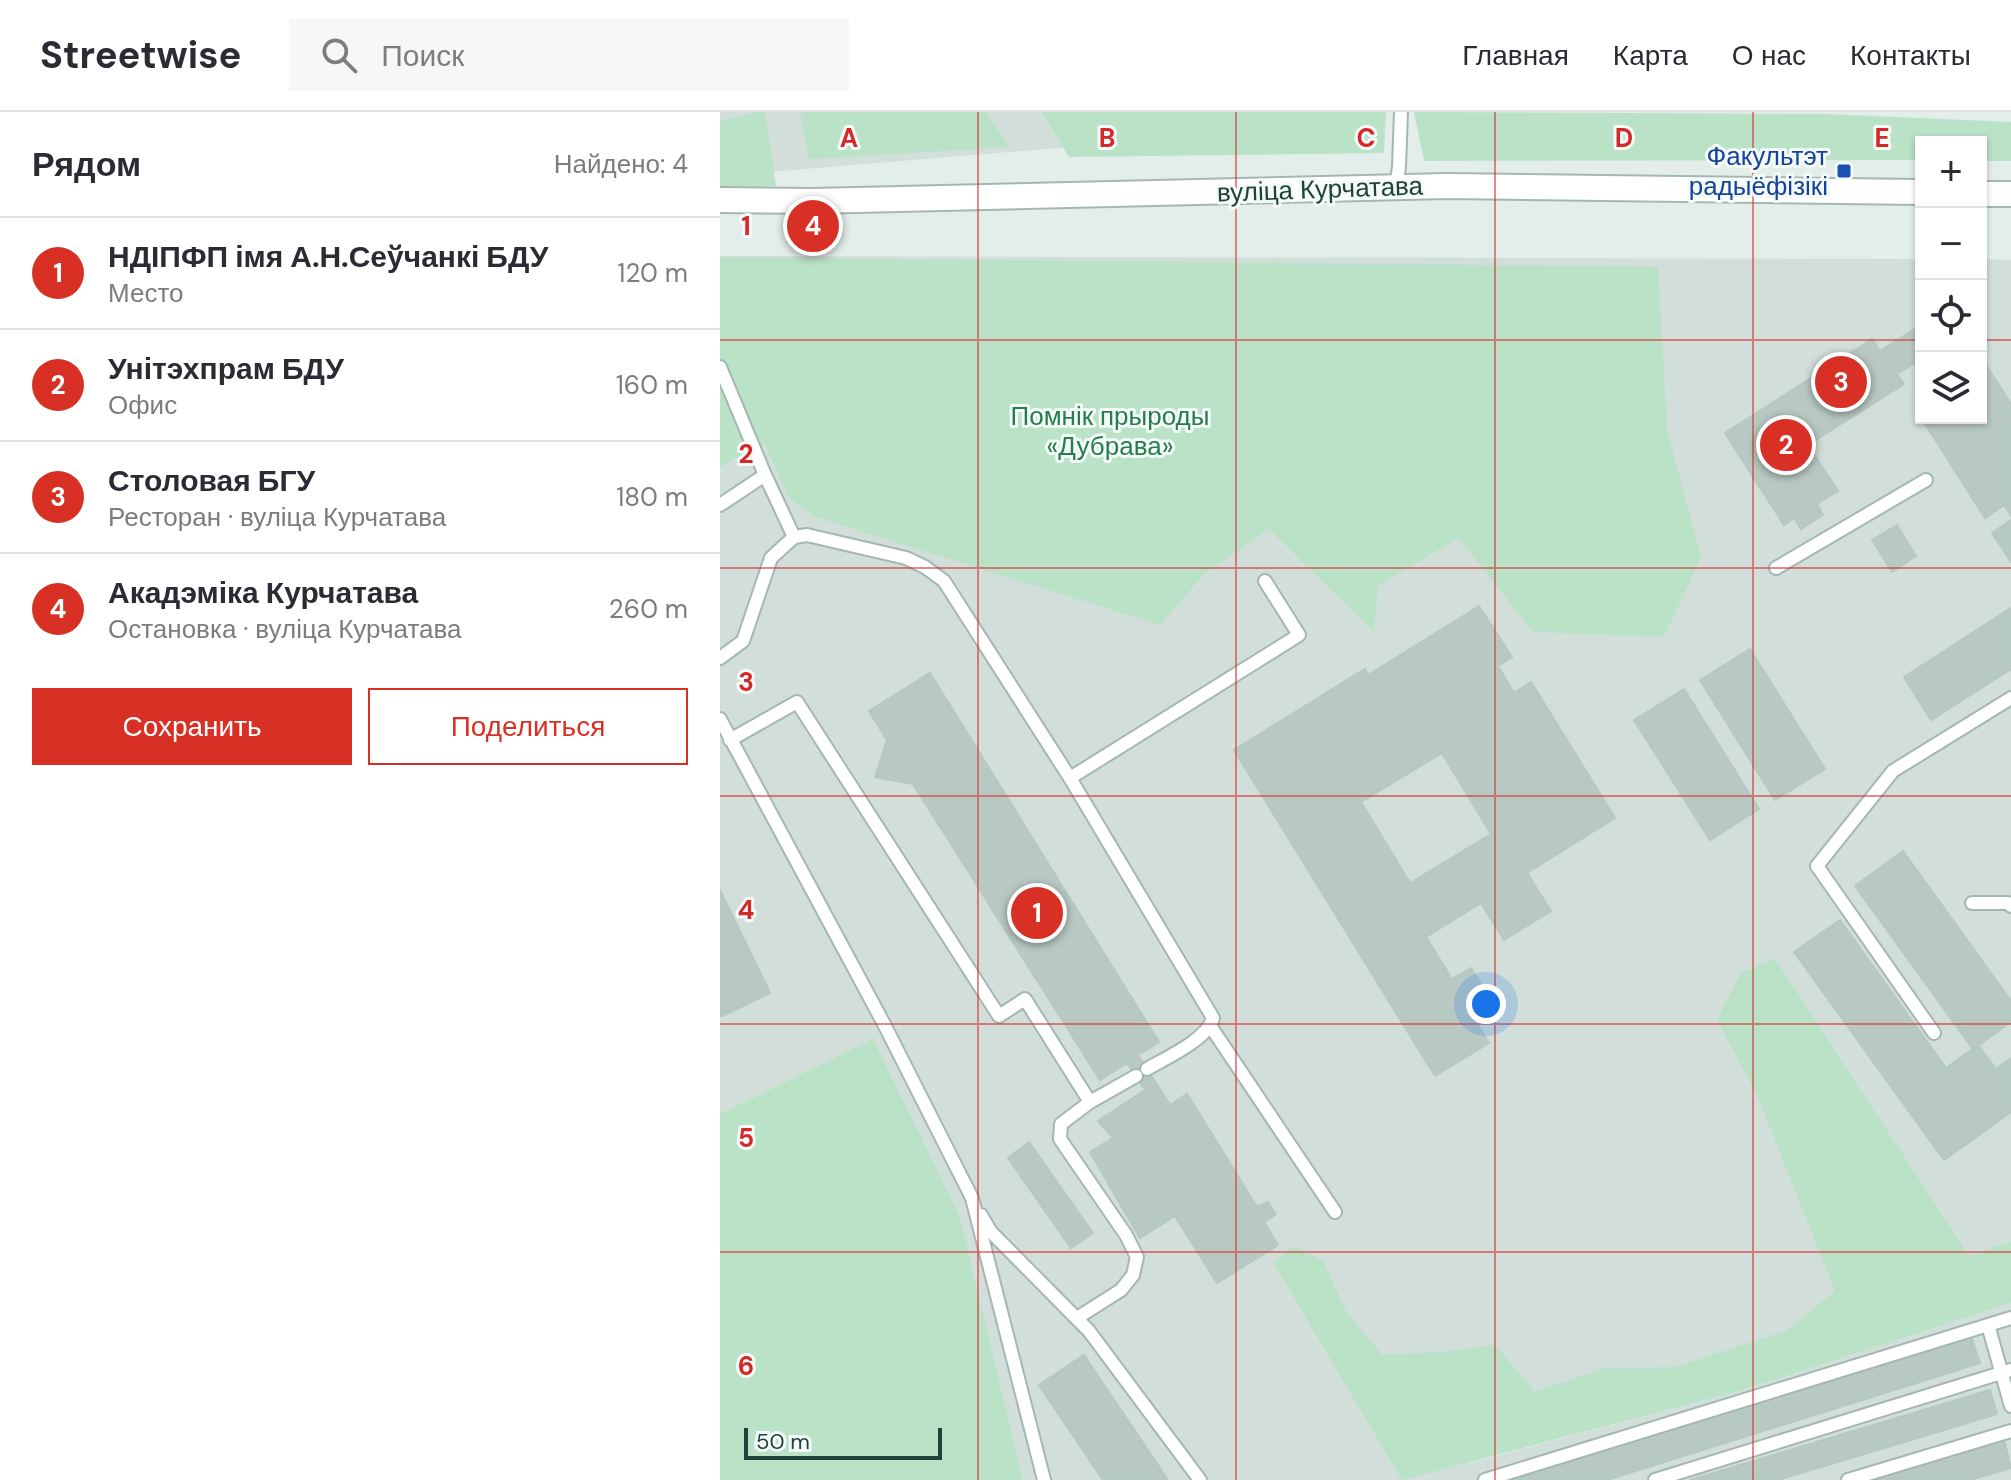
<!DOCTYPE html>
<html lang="ru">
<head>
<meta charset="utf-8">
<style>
  :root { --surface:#fff; --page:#f7f7f7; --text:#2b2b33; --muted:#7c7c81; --line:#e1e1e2; --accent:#d93025 }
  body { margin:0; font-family:"DM Sans",sans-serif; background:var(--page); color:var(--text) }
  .controls { position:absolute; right:24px; top:24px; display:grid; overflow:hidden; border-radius:0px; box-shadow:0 2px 6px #0004 }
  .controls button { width:72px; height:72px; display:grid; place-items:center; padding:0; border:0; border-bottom:2px solid var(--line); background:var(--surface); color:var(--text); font:40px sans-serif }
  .scale { position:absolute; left:24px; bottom:20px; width:198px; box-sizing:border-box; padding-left:8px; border:4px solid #20423b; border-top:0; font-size:22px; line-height:28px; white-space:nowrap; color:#20423b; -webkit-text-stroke:6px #f4faf7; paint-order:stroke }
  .you { position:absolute; left:766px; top:892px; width:28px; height:28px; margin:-20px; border:6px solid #fff; border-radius:50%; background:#1a73e8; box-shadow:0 0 0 12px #1a73e833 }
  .badge { display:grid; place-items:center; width:52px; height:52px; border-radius:50%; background:var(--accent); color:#fff; font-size:26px; font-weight:700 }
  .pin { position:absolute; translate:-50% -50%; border:4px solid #fff; box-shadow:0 2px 8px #0006 }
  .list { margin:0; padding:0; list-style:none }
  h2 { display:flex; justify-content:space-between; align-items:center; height:104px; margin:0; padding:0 32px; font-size:34px }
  h2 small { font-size:26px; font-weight:400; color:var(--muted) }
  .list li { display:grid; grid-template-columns:52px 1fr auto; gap:24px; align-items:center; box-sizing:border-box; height:112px; padding:0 32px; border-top:2px solid var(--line) }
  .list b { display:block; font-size:30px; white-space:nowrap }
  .list p { margin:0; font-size:26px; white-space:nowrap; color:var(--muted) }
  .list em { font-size:26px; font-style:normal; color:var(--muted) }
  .actions { display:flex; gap:16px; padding:24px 32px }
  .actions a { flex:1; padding:18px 0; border:2px solid var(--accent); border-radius:0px; text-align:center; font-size:28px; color:var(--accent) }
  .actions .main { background:var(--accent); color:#fff }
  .icon { flex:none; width:44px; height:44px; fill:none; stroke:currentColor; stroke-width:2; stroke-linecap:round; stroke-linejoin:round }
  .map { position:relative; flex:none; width:1291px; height:1368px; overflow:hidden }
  header { display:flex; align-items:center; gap:48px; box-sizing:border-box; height:112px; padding:0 40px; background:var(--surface); border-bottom:2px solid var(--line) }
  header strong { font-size:38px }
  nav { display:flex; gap:44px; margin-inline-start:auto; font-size:28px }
  .search { width:560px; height:72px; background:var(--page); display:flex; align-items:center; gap:20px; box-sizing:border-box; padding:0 28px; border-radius:0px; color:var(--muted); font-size:30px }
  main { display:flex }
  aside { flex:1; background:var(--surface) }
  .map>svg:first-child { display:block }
</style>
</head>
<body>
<header>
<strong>Streetwise</strong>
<div class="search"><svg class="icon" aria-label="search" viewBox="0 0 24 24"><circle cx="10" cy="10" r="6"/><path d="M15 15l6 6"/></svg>Поиск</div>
<nav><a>Главная</a><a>Карта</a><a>О нас</a><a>Контакты</a></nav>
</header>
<main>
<aside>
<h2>Рядом<small>Найдено: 4</small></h2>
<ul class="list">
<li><span class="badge">1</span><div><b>НДІПФП імя А.Н.Сеўчанкі БДУ</b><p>Место</p></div><em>120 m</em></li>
<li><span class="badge">2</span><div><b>Унітэхпрам БДУ</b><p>Офис</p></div><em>160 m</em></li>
<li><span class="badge">3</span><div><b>Столовая БГУ</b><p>Ресторан · вуліца Курчатава</p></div><em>180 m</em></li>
<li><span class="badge">4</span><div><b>Акадэміка Курчатава</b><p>Остановка · вуліца Курчатава</p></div><em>260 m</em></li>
</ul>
<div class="actions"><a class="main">Сохранить</a><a>Поделиться</a></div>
</aside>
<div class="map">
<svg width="1291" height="1368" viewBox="0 0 1291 1368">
  <rect width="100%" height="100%" fill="#e3eeea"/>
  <path fill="#d1ded9" d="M0,0h342l21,34 -363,30z
    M0,144l1201,3v159h60v-159l30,1v981l-42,16 -503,207 270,-72 275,-89v177h-988l-63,-264 -87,-177 -153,75v-647l10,-7 -10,-25z"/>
  <path fill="#bae2c7" d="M37,0h8l11,74 -56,1v-66z
    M84,0h182l23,35 -200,12 -9,-45z
    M322,0h344l-2,41 -315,4z
    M694,0l412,2 185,8v39h-30v-19h-60v18l-497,1z
    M0,145l938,10 9,163 34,127 -37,80 -131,-5 -74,-94 -81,47 -4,47 -105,-103 -65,45 -44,51 -344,-108 -28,-20 -24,-55 -44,25z
    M1055,847l194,297 42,-15v62l-275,89 -334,88 -129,-218 21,-16 29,15 23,50 36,44 59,-3 54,-7 40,47 70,-24 70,-1 113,-37 47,-39 -78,-196 -40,-75 24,-47z
    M153,927l87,177 63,264h-303v-366z"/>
  <path fill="#b8c9c3" stroke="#b4c9c2" stroke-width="2" fill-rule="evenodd" d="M1201,213v47l-6,-9 -18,11 7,10 -96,61 30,46 -21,13 6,11 -22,14 -7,-11 -10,7 -59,-92 147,-94 8,12z
    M1261,245l30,47v112l-7,-11 -19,13 -65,-102 1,-1v3h60z
    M1291,408v42l-19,-29z
    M1177,413l19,31 -24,16 -20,-32z
    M759,494l33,51 -14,9 16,27 17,-11 84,136 -88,55 24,38 -47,29 -23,-37 -55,34 26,42 19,-11 16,26 -21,12 23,37 -54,33 -201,-326 131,-81 3,6zM722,641l49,81 -81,49 -49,-81z
    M1291,496v61l-80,51 -27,-43z
    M1030,537l75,120 -50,31 -75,-120z
    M210,561l229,369 -21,13 32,50 17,-11 70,113 11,-5 8,12 -12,8 14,23 -61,38 -42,-67 -35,22 -50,-86 23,-14 -15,-17 47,-31 -18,-27 -27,17 -187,-296 -38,-7 12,-37 -18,-29z
    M964,577l75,120 -49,31 -76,-120z
    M1183,739l108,150v21l-38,27 -118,-163z
    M0,778l50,103 -50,24z
    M1120,808l106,148 32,-23 18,24 15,-11v54l-67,48 -150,-208z
    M309,1030l64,91 -22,15 -63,-90z
    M1251,1224l9,27 -373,117h-94z
    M364,1243l84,125h-65l-64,-95z
    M1270,1278l7,24 -219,66h-88z
    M1283,1324l8,32 -41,12h-106z"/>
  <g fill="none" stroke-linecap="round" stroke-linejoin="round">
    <defs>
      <path id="service" d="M676,75l3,-20 2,-55
        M0,255l45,108 29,62 13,-2 99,23 19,9 19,14 126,197 143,240c-5,21 -47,40 -66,51
        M0,393l45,-30
        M1056,456l150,-88
        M0,546l23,-17 28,-83 23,-21
        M0,607l164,305 88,174 72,282
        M10,628l67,-38 202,314 26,-17 65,103
        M350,666l229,-143 -34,-54
        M1252,791h36l3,3
        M491,915l124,185
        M1214,921l-117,-167 76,-95 118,-73
        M261,1103l10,17 98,99 111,149
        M357,1206l44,-28 12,-15 4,-18 -11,-22 -66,-96 1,-15 29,-22 46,-26
        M1268,1213l23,81
        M765,1368l526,-162
        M935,1368l356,-110
        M1128,1368l163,-49"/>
      <path id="minor" d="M1261,82h30
        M0,88l93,1 634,-15 474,6"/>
    </defs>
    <use href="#service" stroke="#a5b7b2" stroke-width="16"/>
    <use href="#minor" stroke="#a5b7b2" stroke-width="28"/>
    <use href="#service" stroke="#fff" stroke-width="12"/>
    <use href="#minor" stroke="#fff" stroke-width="24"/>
  </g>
  <path fill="none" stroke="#d62828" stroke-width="2" stroke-opacity="0.55" d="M258,0v1368M516,0v1368M775,0v1368M1033,0v1368M0,228h1201M1261,228h30M0,456h1291M0,684h1291M0,912h1291M0,1140h1291"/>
  <rect fill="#1a4fb4" stroke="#f4faf7" stroke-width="3" x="1116" y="51" width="16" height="16" rx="4"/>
  <g text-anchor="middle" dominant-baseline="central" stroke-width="6" stroke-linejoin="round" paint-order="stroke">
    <g font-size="26" fill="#164399" stroke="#f4faf7" text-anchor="end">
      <text x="1108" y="44">Факультэт<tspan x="1108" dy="30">радыёфізікі</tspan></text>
    </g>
    <g font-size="26" fill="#20423b" stroke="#f4faf7">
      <text transform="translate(600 77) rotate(-2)">вуліца Курчатава</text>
    </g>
    <g font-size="26" fill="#267d4d" stroke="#f4faf7">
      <text x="390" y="304">Помнік прыроды<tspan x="390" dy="30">«Дубрава»</tspan></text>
    </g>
  </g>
  <g font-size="26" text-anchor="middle" font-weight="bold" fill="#d62828" stroke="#f4faf7" stroke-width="6" stroke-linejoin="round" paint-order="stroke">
    <text x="129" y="35">A</text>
    <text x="387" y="35">B</text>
    <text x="646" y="35">C</text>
    <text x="904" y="35">D</text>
    <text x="1162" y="35">E</text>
    <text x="26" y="123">1</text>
    <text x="26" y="351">2</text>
    <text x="26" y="579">3</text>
    <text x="26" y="807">4</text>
    <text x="26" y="1035">5</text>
    <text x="26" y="1263">6</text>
  </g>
</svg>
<div class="controls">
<button>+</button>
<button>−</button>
<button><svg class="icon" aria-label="locate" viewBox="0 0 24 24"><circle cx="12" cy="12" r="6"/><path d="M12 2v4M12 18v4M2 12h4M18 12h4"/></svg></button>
<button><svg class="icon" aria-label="layers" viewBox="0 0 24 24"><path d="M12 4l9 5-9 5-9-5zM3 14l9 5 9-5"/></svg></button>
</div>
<div class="scale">50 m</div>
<div class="you"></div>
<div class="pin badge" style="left:317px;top:801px">1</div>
<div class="pin badge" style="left:1066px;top:333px">2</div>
<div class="pin badge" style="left:1121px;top:270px">3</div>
<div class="pin badge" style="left:93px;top:114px">4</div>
</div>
</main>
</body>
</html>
